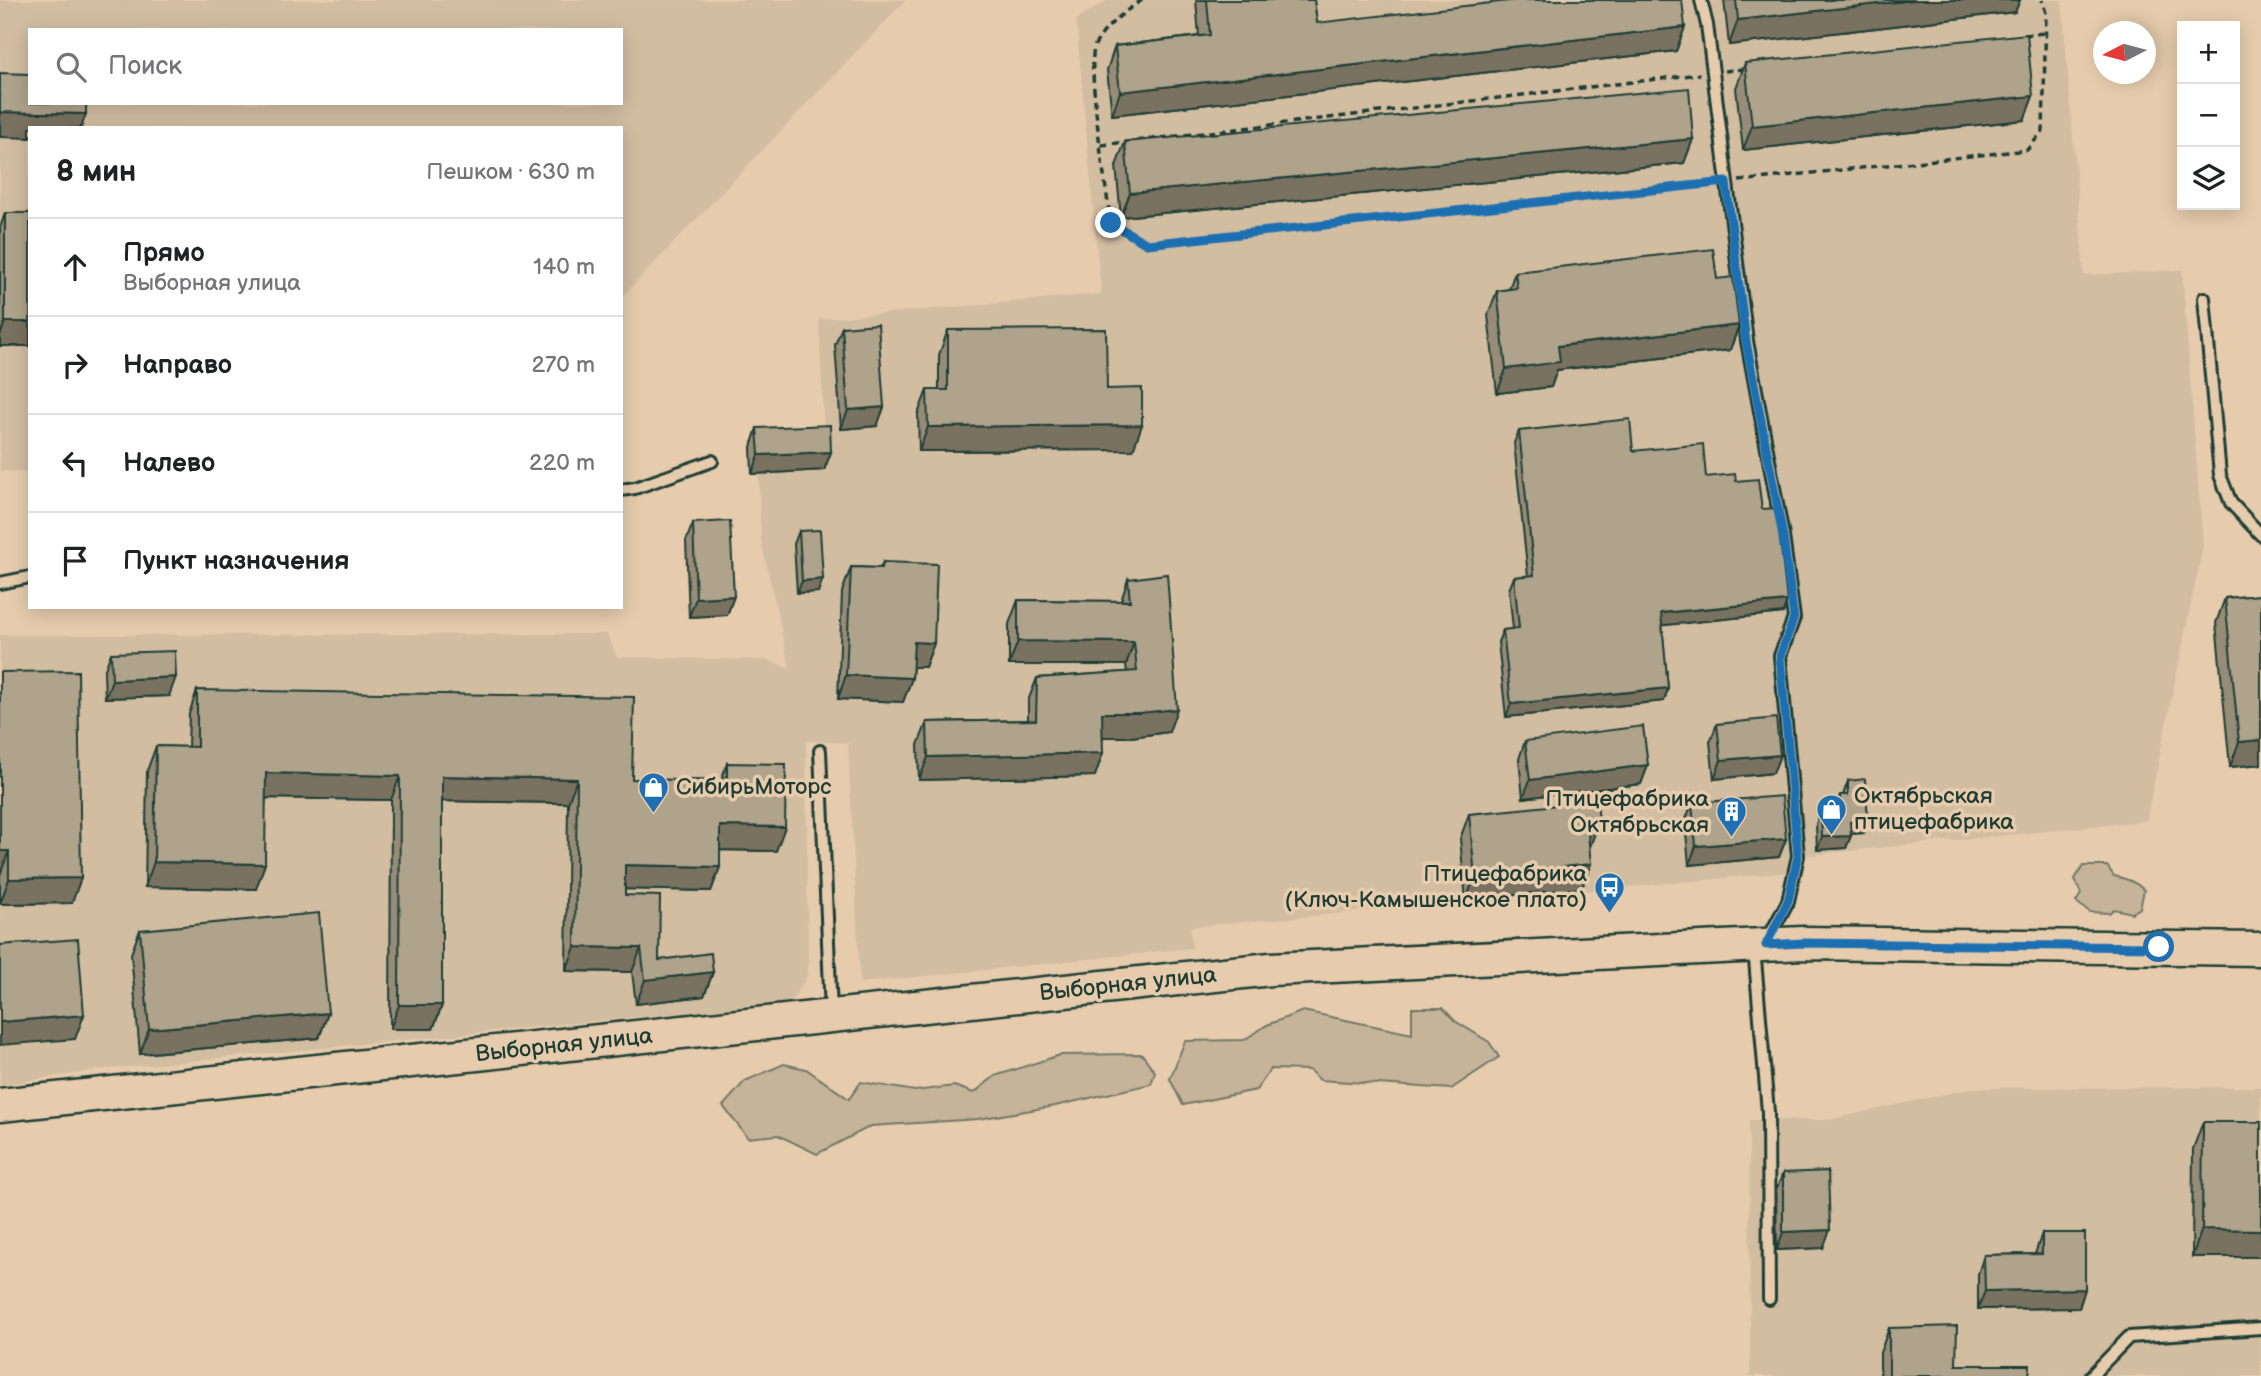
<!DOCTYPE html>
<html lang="ru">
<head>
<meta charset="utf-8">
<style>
  :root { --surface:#fff; --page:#f6f6f6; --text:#202124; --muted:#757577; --line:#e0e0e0 }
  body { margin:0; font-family:"Balsamiq Sans",sans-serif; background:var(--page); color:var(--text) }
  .controls { position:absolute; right:21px; top:21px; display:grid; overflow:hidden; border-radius:0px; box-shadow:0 4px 18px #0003 }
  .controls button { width:63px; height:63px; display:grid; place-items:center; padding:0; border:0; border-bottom:2px solid var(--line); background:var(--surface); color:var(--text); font:35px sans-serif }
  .compass { position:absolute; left:2093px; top:21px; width:63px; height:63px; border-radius:50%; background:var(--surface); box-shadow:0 4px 18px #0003; rotate:264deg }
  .stop { position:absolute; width:21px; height:21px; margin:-16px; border:5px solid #1f6fb2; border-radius:50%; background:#fff }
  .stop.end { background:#1f6fb2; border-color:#fff; box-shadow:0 2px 7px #0008 }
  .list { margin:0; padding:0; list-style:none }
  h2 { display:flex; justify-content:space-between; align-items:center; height:91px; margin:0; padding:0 28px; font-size:30px }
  h2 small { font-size:23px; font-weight:400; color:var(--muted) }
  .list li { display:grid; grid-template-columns:46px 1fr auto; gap:21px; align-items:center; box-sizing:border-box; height:98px; padding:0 28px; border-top:2px solid var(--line) }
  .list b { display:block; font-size:26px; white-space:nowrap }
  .list p { margin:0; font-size:23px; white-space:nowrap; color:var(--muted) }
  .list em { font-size:23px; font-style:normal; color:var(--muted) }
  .icon { flex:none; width:38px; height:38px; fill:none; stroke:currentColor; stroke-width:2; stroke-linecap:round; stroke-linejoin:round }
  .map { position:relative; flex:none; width:2261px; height:1376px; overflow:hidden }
  .search { position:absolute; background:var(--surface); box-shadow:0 4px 18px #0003; left:28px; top:28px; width:595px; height:77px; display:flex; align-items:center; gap:18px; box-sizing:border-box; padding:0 24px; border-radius:0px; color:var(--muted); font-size:26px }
  .panel { position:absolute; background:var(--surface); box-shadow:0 4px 18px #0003; left:28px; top:126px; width:595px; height:483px; border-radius:0px }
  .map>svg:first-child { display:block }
</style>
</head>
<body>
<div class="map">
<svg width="2261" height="1376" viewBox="0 0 2261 1376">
  <rect width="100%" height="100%" fill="#e6ccad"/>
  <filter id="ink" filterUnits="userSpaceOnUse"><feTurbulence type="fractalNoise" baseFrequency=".0143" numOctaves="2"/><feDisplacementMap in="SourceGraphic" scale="14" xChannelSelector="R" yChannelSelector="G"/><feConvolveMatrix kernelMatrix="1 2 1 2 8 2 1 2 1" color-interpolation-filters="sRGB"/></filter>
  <g filter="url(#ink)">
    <path fill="#d2bda1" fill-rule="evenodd" d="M0,0h906l-285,298v-170h-591v344l-30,-1zM30,30h591v73h-591z
      M1108,0h954l22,275 98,-5 21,276 -57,275 -348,35 -6,16 -602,55 2,21 -332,35 -12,-240 -42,-2 2,233 -17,28 -693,68 -98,15v-450l607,-1 10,23 152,3 21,9 -29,-129 -4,-98 67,-5 -5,-118 282,-25 -25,-274z
      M2261,1087v289h-511l-1,-256h79l144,-32z"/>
    <path fill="#c5b49a" stroke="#727867" stroke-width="2" d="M2083,866h24l7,10c12,3 21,5 30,14l-4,18 -8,5 -18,-4 -5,4 -19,-1 -14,-10 5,-8 -6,-15z
      M1412,1008h31l12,13 34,21 10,15 -48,32 -131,-9 -11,-10 -38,-1 -15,21 -73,15 -13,-26 15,-38 59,-1 23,-15 36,-14 109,23z
      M1142,1054l13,18 -4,12 -96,22 -77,13 -107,7 -54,28 -39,-19 -30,3 -25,-32 22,-25 39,-17 22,5 43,30 12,-17 54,9 39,-5 20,7 21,-17 65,-21z"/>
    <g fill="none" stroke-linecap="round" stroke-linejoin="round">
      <defs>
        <path id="service" d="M1701,0l6,25 40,316 36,195 11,82 -14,38 18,200 -10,45 -20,38
          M2204,298l16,177 11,28 30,32
          M621,490l14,-2 77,-27
          M0,583l30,-6
          M820,751l11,262
          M1754,948l14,164 1,187
          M2091,1376l38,-39 132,-9"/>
        <path id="secondary" d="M0,1105l1271,-136 532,-26 458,6"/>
      </defs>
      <use href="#service" stroke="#1f3d34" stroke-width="16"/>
      <use href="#secondary" stroke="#1f3d34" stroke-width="37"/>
      <path stroke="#1f3d34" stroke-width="3.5" stroke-dasharray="7 5" stroke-linecap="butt" d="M1142,0c-19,13 -35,24 -47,45 -9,18 12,150 16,179l36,20 567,-61
        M2024,35l21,-2
        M1725,71l20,-2
        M1101,145l599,-71
        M1739,181l288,-31 16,-19 3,-118 -4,-13"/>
      <use href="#service" stroke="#e6ccad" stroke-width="10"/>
      <use href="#secondary" stroke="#e6ccad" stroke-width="32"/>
    </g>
    <path fill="#968c78" stroke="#1f3d34" stroke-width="2" d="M1196,0h118l3,23 368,4 -9,24 -564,64 -5,-45 8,-24 84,-10z
      M1724,0h296l-5,12 -286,33z
      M1745,63l288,33 -9,24 -281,30 -7,-62z
      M1693,139l-9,24 -563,54 -5,-51 9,-24z
      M5,213h25l-30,133v-118z
      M1515,272l202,7 22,46 -9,25 -173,20 -6,17 -54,6 -9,-78 9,-24 12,-2z
      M842,327l42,80 -7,19 -36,3 -6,-84z
      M948,330l159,59 26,61 -214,1 -1,-37 9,-24h12v-35z
      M757,428l74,24 -7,18 -72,4 -1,-27z
      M1519,431l114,20 73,26 30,4 26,28 25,92 -4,12 -121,12 6,63 -4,13 -158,16 -8,-75 5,-12 10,-1 -4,-39 5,-13 14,-1 -14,-133z
      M693,523l41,73 -7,19 -38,2 -3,-76z
      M799,531l19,61 -21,1 -3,-49z
      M883,562l51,81 -9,24h-12l-1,11 -9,24 -65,-3 4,-107 9,-25 29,1z
      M1128,579l41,153 -38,5h-28l-8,39 -176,4 -1,-35 9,-23 101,-2v-19l9,-23 90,-6 -1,-7h-117v-41l9,-24 103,1z
      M2261,595v169l-31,3 -14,-144 9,-25z
      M111,653l58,43 -64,2 -1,-26z
      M0,672l72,231 -72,1z
      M197,690l435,89 89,2 6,-18 49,88 -56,-1v17l-9,24 -86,-2v6l34,65 54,12 -9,24 -68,8 -4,-32 -66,-1 2,-168 -126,-2v204l-9,24h-43l1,-229 -125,-2 -10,91 -111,-2 2,-116 9,-25 32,1 1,-33z
      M1717,724l63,31 -7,18 -59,6 -4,-37z
      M1525,741l123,24 -7,19 -118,14 -4,-39z
      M1848,781l20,39 -4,13 -13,1 -5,14 -29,2 -1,-26 5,-13h15v-3l4,-13h3z
      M1692,803l94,36 -7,18 -90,8 -4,-43z
      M1469,814l130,8 -10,25 -7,41 -116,12 -6,-61z
      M140,930l188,83 -9,25 -179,16 -9,-100z
      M2203,1122h58l-69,135 1,-108z
      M1783,1173l40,75 -46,2 -1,-59z
      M2042,1233l43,56 -6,19 -101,1v-35l6,-19 51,-1z
      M1889,1328l67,37 73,11h-149v-23z"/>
    <path fill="#7a7261" stroke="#1f3d34" stroke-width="2" d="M1913,0h107l-5,12 -286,33 9,-25z
      M1685,27l-9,24 -564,64 8,-23z
      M2033,96l-9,24 -281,30 9,-24z
      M0,112l86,2 -5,14h-51v10l-30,-1z
      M1693,139l-9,24 -563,54 9,-24z
      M5,322h25v24h-30v-10z
      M1739,325l-9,25 -173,20 -6,17 -54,6 9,-24 52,-23z
      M884,407l-7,19 -36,3 7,-19z
      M1142,425l-9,25 -214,1 9,-24z
      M831,452l-7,18 -72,4 7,-19z
      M823,579l-5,13 -21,1 5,-12z
      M734,596l-7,19 -38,2 7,-19z
      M1787,601l-4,12 -127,13 5,-13z
      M1018,641l116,1 -8,23h-117z
      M914,642l20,1 -9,24h-20z
      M846,675l66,3 -9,24 -65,-3z
      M176,677l-7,19 -64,2 7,-18z
      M1668,688l-4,13 -158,16 5,-13z
      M1177,709l-8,23 -38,5h-37l8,-24z
      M2261,740v24l-31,3 9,-25z
      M1103,753l-8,23 -176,4 9,-23z
      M1780,755l-7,18 -59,6 7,-19z
      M1648,765l-7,19 -118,14 7,-18z
      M266,773l134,3 -9,24 -134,-2z
      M442,776l135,3 -9,24 -134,-2z
      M1868,820l-4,13 -19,1 5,-12z
      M1599,822l-9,25 -12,1 9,-24z
      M720,826l65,1 -9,24 -65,-1z
      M1851,836l-5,12 -29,2 5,-13z
      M1786,839l-7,18 -90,8 7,-19z
      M0,851h9l-9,24z
      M154,862l111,2 -9,25 -111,-2z
      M1591,864l-9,24 -116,12 9,-24z
      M625,865l95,2 -9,24 -95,-2z
      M81,878l-9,25 -72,1 9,-25z
      M575,947l66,1 -9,24 -66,-1z
      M713,972l-9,24 -68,8 9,-24z
      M399,1005h43l-9,24h-43z
      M328,1013l-9,25 -179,16 9,-25z
      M84,1015l-9,24 -75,6v-23z
      M2202,1229l59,1v27h-69z
      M1830,1230l-7,18 -46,2 6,-18z
      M2085,1289l-6,19 -101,1 7,-18z"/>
    <path fill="#afa38b" stroke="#1f3d34" stroke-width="2" d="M1207,0h107l3,23 200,-23h165l3,27 -565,65 -5,-46 95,-11z
      M1736,0h177l-175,20z
      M2027,34l6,62 -281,30 -7,-63z
      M0,73l30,1v29h56v11l-86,-2z
      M1689,88l4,51 -563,54 -5,-51z
      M5,213h25v109h-25z
      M1713,249l4,30 16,-2 6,48 -181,21 2,16 -54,7 -9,-78 20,-3 -2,-16z
      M878,324l6,83 -36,3 -6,-83z
      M1106,329l1,60 35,-1v37l-214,2 -1,-37h21v-60z
      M1630,419l3,32 70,-7 3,33 29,-3 1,7 22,-2 4,30 15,-1 10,93 -126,12 7,75 -157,16 -8,-74 16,-2 -5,-51 20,-2 -15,-144z
      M830,425l1,27 -72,3 -2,-27z
      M730,521l4,75 -38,2 -3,-75z
      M820,530l3,49 -21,2 -3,-50z
      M883,562l54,2 -3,79 -20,-1 -2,36 -66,-3 5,-108 31,1z
      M1167,574l10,135 -37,4h-38l1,40 -175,4 -1,-35 109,-2 1,-42 100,-7 -3,-29 -116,-1v-41l112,1 -2,-22z
      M2261,595v145l-22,2 -14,-144z
      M175,651l1,26 -64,3 -1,-27z
      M78,671l3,207 -72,1v-28h-9v-179z
      M197,690l437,7 -2,82 95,2v-18l59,1 -1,63 -65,-1v41l-95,-2v30l35,1 -1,64 52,-7 2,19 -68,8 -4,-32 -66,-1 2,-168 -135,-3v229h-43l1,-229 -134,-3 -1,91 -111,-2 2,-116 41,1z
      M1776,718l4,37 -59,5 -4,-36z
      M1643,726l5,39 -118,15 -5,-39z
      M1865,779l3,41 -18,2 1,14 -29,1 -1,-26 20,-1 -1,-15h8v-14z
      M1782,796l4,43 -90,7 -4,-43z
      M1597,801l2,21 -12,2 4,40 -116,12 -6,-62z
      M319,913l9,100 -179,16 -9,-99z
      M78,939l6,76 -84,7v-77z
      M2203,1122h58v108l-59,-1z
      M1828,1171l2,59 -47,2v-59z
      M2042,1233h43v56l-100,2 -1,-36 58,-1z
      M1957,1326l-1,39h74l-1,11h-140v-48z"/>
  </g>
  <g fill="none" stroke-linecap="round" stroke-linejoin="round" filter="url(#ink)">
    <path stroke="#1f6fb2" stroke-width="9" d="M1111,223l36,21 579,-62 20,159 37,195 11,82 -14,38 18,200 -10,45 -22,44 37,-2 356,4"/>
  </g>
  <defs>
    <symbol id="shop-pin" viewBox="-11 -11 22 30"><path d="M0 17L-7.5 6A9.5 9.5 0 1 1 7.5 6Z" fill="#1f6fb2" stroke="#e6ccad"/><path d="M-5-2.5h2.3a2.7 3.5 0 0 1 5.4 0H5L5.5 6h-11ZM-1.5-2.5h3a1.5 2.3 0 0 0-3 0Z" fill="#fff"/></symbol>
    <symbol id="building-pin" viewBox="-11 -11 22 30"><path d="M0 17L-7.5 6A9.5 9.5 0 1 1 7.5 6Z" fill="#1f6fb2" stroke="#e6ccad"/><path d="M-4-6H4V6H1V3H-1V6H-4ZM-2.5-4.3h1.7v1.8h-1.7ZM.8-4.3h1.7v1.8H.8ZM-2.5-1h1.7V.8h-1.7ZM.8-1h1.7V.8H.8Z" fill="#fff"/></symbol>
    <symbol id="bus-pin" viewBox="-11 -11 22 30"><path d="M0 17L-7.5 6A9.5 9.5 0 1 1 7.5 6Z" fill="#1f6fb2" stroke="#e6ccad"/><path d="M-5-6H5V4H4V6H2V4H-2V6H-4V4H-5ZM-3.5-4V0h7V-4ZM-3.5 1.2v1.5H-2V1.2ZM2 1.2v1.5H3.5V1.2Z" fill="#fff"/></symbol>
  </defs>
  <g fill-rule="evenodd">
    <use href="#shop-pin" x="636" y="770" width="35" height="47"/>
    <use href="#shop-pin" x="1814" y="792" width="35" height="47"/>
    <use href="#building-pin" x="1714" y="794" width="35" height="47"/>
    <use href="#bus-pin" x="1592" y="870" width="35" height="47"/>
  </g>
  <g text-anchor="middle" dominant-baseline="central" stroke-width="7" stroke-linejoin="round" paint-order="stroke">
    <g font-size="23" fill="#1f3d34" stroke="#e6ccad" text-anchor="start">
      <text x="676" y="787">СибирьМоторс</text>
      <text x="1854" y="796">Октябрьская<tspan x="1854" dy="26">птицефабрика</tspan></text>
      <text x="1709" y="799" text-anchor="end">Птицефабрика<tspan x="1709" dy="26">Октябрьская</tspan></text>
      <text x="1587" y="874" text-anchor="end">Птицефабрика<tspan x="1587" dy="26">(Ключ-Камышенское плато)</tspan></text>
    </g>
    <g font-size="23" fill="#1f3d34" stroke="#e6ccad">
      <text transform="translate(1128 984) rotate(-6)">Выборная улица</text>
      <text transform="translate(564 1045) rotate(-6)">Выборная улица</text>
    </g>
  </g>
</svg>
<div class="controls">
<button>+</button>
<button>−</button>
<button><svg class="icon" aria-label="layers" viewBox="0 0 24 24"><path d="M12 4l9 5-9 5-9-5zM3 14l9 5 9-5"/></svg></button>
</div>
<svg class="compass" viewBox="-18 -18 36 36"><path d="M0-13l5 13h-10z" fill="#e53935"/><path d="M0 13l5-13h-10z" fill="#757577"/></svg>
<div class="stop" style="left:2159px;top:947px"></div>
<div class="stop end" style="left:1111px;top:223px"></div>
<div class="search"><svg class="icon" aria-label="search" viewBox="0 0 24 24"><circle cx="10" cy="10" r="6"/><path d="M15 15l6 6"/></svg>Поиск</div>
<section class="panel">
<h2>8 мин<small>Пешком · 630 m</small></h2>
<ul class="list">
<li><svg class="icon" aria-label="ahead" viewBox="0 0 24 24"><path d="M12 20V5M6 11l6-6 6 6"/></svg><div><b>Прямо</b><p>Выборная улица</p></div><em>140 m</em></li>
<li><svg class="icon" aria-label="right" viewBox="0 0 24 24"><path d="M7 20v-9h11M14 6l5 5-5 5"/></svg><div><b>Направо</b></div><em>270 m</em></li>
<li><svg class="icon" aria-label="left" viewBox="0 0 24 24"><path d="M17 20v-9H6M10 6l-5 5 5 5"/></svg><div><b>Налево</b></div><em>220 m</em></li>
<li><svg class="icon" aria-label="arrive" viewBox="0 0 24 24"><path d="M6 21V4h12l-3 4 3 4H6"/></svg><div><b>Пункт назначения</b></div></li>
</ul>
</section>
</div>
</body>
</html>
